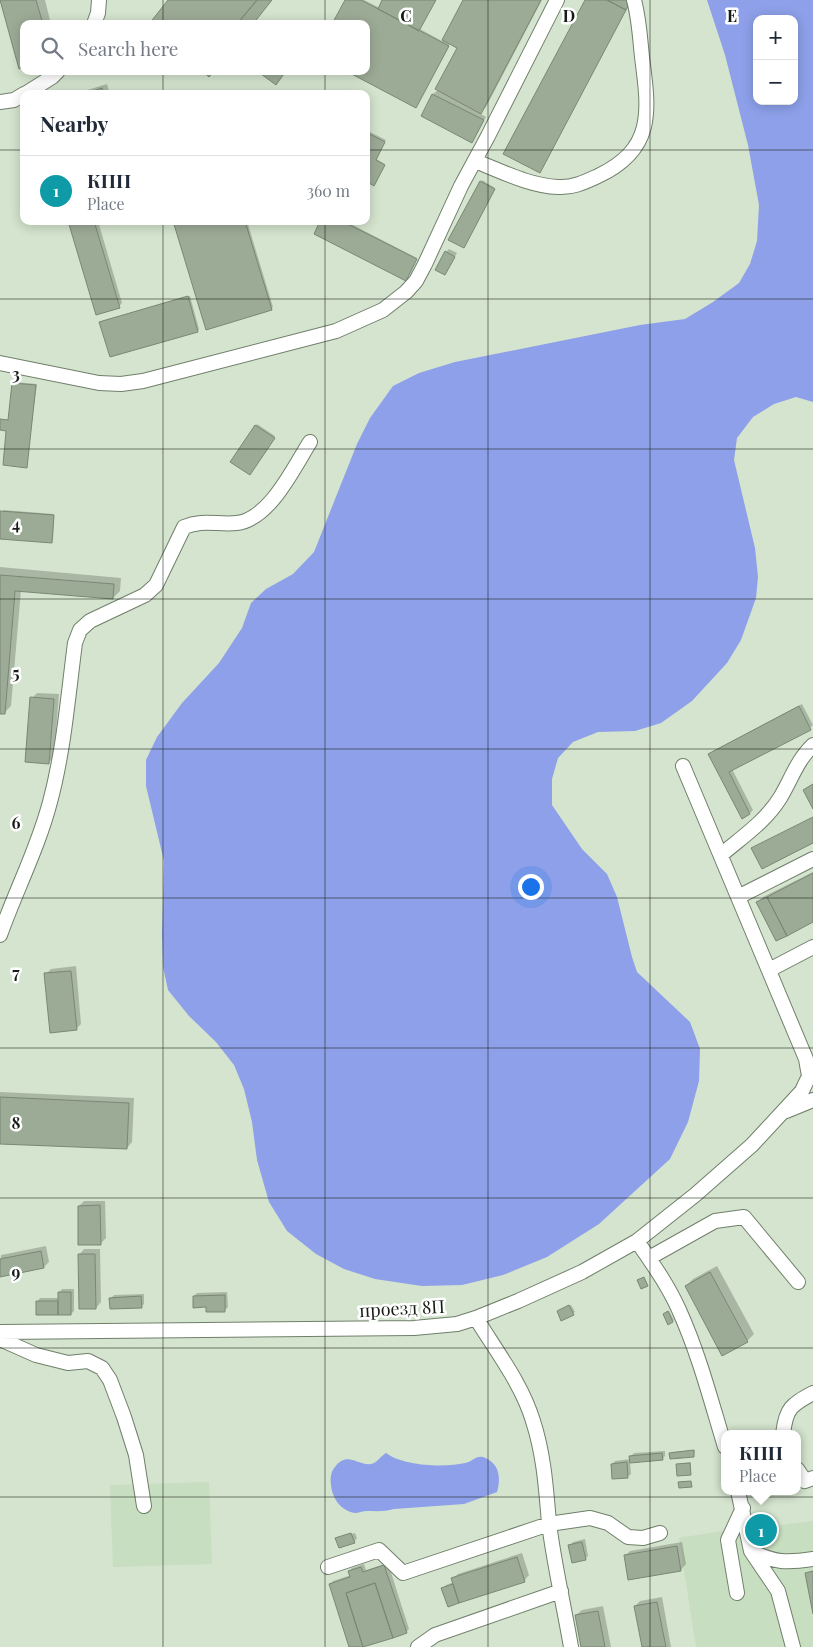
<!DOCTYPE html>
<html lang="en">
<head>
<meta charset="utf-8">
<style>
  :root { --surface:#fff; --page:#f2f2f3; --text:#1f2937; --muted:#747a83; --line:#e0e1e3; --accent:#5166dc }
  body { margin:0; font-family:"Playfair Display",serif; background:var(--page); color:var(--text) }
  .controls { position:absolute; right:15px; top:15px; display:grid; overflow:hidden; border-radius:10px; box-shadow:0 2px 12px #0003 }
  .controls button { width:45px; height:45px; display:grid; place-items:center; padding:0; border:0; border-bottom:1px solid var(--line); background:var(--surface); color:var(--text); font:25px sans-serif }
  .you { position:absolute; left:530px; top:886px; width:18px; height:18px; margin:-12px; border:4px solid #fff; border-radius:50%; background:#1a73e8; box-shadow:0 0 0 8px #1a73e833 }
  .badge { display:grid; place-items:center; width:32px; height:32px; border-radius:50%; background:var(--accent); color:#fff; font-size:16px; font-weight:700 }
  .pin { position:absolute; translate:-50% -50%; border:2px solid #fff; box-shadow:0 1px 5px #0006 }
  .popup { position:absolute; left:721px; top:1430px; width:80px; height:65px; box-sizing:border-box; display:grid; place-content:center; border-radius:10px; background:var(--surface); filter:drop-shadow(0 1px 4px #0005); font-size:16px; white-space:nowrap; color:var(--muted) }
  .popup b { font-size:19px; color:var(--text) }
  .popup::after { content:''; position:absolute; left:50%; top:100%; margin-left:-10px; border:10px solid transparent; border-top-color:var(--surface) }
  .list { margin:0; padding:0; list-style:none }
  h2 { display:flex; justify-content:space-between; align-items:center; height:65px; margin:0; padding:0 20px; font-size:21px }
  h2 small { font-size:16px; font-weight:400; color:var(--muted) }
  .list li { display:grid; grid-template-columns:32px 1fr auto; gap:15px; align-items:center; box-sizing:border-box; height:70px; padding:0 20px; border-top:1px solid var(--line) }
  .list b { display:block; font-size:19px; white-space:nowrap }
  .list p { margin:0; font-size:16px; white-space:nowrap; color:var(--muted) }
  .list em { font-size:16px; font-style:normal; color:var(--muted) }
  .icon { flex:none; width:28px; height:28px; fill:none; stroke:currentColor; stroke-width:2; stroke-linecap:round; stroke-linejoin:round }
  .map { position:relative; flex:none; width:813px; height:1647px; overflow:hidden }
  .search { position:absolute; background:var(--surface); box-shadow:0 2px 12px #0003; left:20px; top:20px; width:350px; height:55px; display:flex; align-items:center; gap:12px; box-sizing:border-box; padding:0 18px; border-radius:10px; color:var(--muted); font-size:19px }
  .panel { position:absolute; background:var(--surface); box-shadow:0 2px 12px #0003; left:20px; top:90px; width:350px; height:135px; border-radius:10px }
  .map>svg:first-child { display:block }
</style>
</head>
<body>
<div class="map">
<svg width="813" height="1647" viewBox="0 0 813 1647">
  <rect width="100%" height="100%" fill="#d4e4ce"/>
  <path fill="#c8dec0" d="M209,1482l3,82 -99,3 -3,-82z
    M813,1521v126h-117l-17,-109 67,-11 10,1z"/>
  <path fill="#8da0e9" fill-rule="evenodd" d="M707,0h106v402l-17,-5 -22,7 -21,13 -16,21 -3,22 21,88 3,29 -2,21 -15,42 -14,23 -35,38 -31,22 -26,8 -37,1 -25,10 -15,16 -6,21v26l30,44 25,25 10,23 15,60 5,15 53,50 10,27 -1,32 -11,41 -18,37 -71,65 -52,33 -44,18 -41,10 -40,1 -47,-7 -31,-10 -28,-15 -29,-23 -18,-29 -12,-42 -5,-38 -8,-33 -10,-24 -18,-23 -27,-26 -21,-26 -5,-23 -1,-32 2,-74 -18,-75v-26l11,-23 25,-34 37,-40 23,-35 9,-25 15,-14 27,-15 21,-22 43,-108 13,-26 23,-32 26,-13 36,-11 185,-37 45,-6 28,-17 26,-19 11,-19 7,-23 2,-36 -11,-60 -23,-90zM757,19h37v82h-37z
    M386,1453c17,13 59,15 79,10 7,-1 11,-8 18,-6 17,6 18,21 14,35l-33,12 -70,5c-10,3 -18,2 -27,2 -4,0 -9,2 -12,2 -14,-2 -23,-15 -24,-28 -1,-6 0,-14 4,-18 13,-18 25,2 39,-4 4,-2 8,-8 12,-10z"/>
  <path fill="#0003" d="M0,0h45l6,24h-27z
    M346,0h18l16,8 4,-8h51l-15,29 22,12 22,-41h78l-56,107 -7,6 7,4 -14,24 -50,-25 11,-22 5,-4 21,-43 -9,-4 -34,64 -50,-36v-47z
    M107,84l3,10h-36z
    M366,130l20,10 -10,19 9,5 -10,19 -9,-3z
    M482,180l13,8 -30,57 16,-63z
    M70,221h28l24,82 -3,3z
    M174,221h73l26,86 -2,2z
    M321,221h24l72,37 -10,20z
    M449,249l8,4 -12,21 1,-22z
    M190,296l9,33 -1,2 -88,25 -9,-34 1,-1z
    M14,382l23,2 -11,83 -18,-37 -8,-1v-10l9,1z
    M257,424l18,12 -24,36 -19,-10z
    M3,510l51,4 -1,26 -2,1 -51,-3z
    M0,567l121,11 -1,13 -7,7 -92,-8 -10,116 -7,7h-4z
    M37,693l22,1 -5,63 -5,5 -17,-64z
    M802,704l11,21 -3,3 -78,41 21,41 -3,3 -41,-59 4,-3z
    M813,872v49l-55,-19 5,-5z
    M76,966l5,58 -5,5 -30,-55 5,-5z
    M0,1092l134,6 -2,44 -5,6 -127,-6z
    M84,1201h21l1,37 -5,5 -22,-37z
    M46,1246l3,16 -5,5 -44,9 1,-21z
    M84,1249h16l1,53 -5,6 -17,-53z
    M717,1266l37,68 -7,7 -61,-55 7,-7z
    M62,1289h12v22l-3,3 -34,-12 3,-4h19v-5z
    M227,1292l1,15 -3,3 -18,-4 -13,-10 3,-3z
    M144,1294v10l-3,3 -30,-9 3,-3z
    M571,1305l4,7 -13,7 -3,-9z
    M669,1311l5,9 -1,1 -8,-8z
    M695,1450l-1,6 -24,-3 2,-1z
    M665,1451v5l-3,3 -32,3 1,12 -4,3 -15,-13 3,-3 16,-2 -1,-2 4,-4z
    M691,1462v12l-14,-9 1,-1z
    M355,1533l2,5 -3,4 -17,-4 2,-2v2z
    M585,1539l3,17 -3,3 -15,-14 3,-3z
    M682,1542l4,22 -5,6 -56,-14 5,-5z
    M522,1553l7,22 -5,6 -81,7 3,-3 8,-3 -2,-3 6,-5z
    M388,1563l21,66 -3,3 -45,15h-10l-21,-63 3,-3 18,-6 -2,-4 3,-3 12,-4 2,6z
    M662,1597l9,50h-28l-8,-41 5,-5z
    M603,1606l8,41h-28l-7,-32 6,-5z"/>
  <path fill="#9cab96" stroke="#798874" d="M0,0h36l7,24h-19v43l-5,2z
    M168,0h89l-20,24h-88z
    M257,0h15l-19,24h-16z
    M345,0h16l88,46 -33,62 -70,-37h20v-47h-34z
    M382,0h54l-17,31 -41,-22z
    M463,0h78l-60,114 -46,-25 22,-41 -15,-8z
    M585,0h22l19,10 -86,163 -37,-19z
    M607,0h21l3,1 -5,9z
    M202,71h12l-5,6z
    M262,71h24l-10,14 -15,-11z
    M102,88l2,6h-20z
    M432,94l52,26 -12,23 -51,-27z
    M366,132l19,10 -9,18 9,5 -11,21 -8,-5z
    M480,181l15,8 -31,59 -16,-8z
    M68,221h26l26,87 -24,7z
    M173,221h72l27,89 -66,20z
    M320,221h22l75,38 -11,22 -92,-47z
    M445,251l10,6 -10,18 -10,-5z
    M188,296l10,36 -88,25 -11,-35z
    M12,383l24,2 -9,83 -24,-3 3,-34 -6,-1v-11l8,1z
    M255,425l20,13 -25,37 -20,-13z
    M0,511l54,4 -2,28 -52,-4z
    M0,575l114,9 -1,15 -98,-8 -10,123h-5z
    M30,697l24,2 -5,65 -24,-2z
    M799,706l12,24 -82,42 21,42 -8,5 -34,-65z
    M813,784v25l-10,-19z
    M813,817v26l-51,26 -11,-21z
    M813,873v49l-26,14 -20,-39z
    M767,897l20,39 -11,5 -20,-39z
    M71,971l6,59 -27,3 -6,-60z
    M0,1097l129,6 -2,46 -127,-5z
    M100,1205l1,40h-23v-39z
    M41,1251l3,17 -44,9v-18z
    M78,1254h17l1,55h-17z
    M710,1272l38,70 -26,14 -37,-70z
    M644,1277l4,9 -7,3 -4,-9z
    M58,1292h13v23h-13z
    M225,1295v17h-19v-5l-13,1v-12z
    M141,1296l1,12 -32,1 -1,-11z
    M36,1301h22v14h-22z
    M569,1305l5,10 -13,6 -4,-10z
    M668,1311l5,11 -5,3 -5,-11z
    M694,1450v7l-24,2 -1,-6z
    M662,1453l1,7 -33,3 -1,-7z
    M627,1462l1,16 -16,1 -1,-15z
    M690,1463l1,12 -14,1 -1,-12z
    M691,1481l1,6 -13,1 -1,-6z
    M765,1526l2,6 -10,2 -1,-6z
    M351,1533l4,10 -16,5 -4,-10z
    M582,1542l4,18 -14,3 -4,-18z
    M677,1546l4,25 -53,9 -4,-25z
    M517,1557l8,25 -66,21 -8,-25z
    M384,1565l23,68 -14,5 -18,-55 -29,10 17,54h-14l-20,-63 21,-7 -2,-6 13,-4 2,5z
    M813,1571v43l-8,-41z
    M375,1583l18,55 -30,9 -17,-54z
    M453,1584l6,19 -11,4 -7,-19z
    M657,1602l9,45h-24l-8,-41z
    M598,1611l7,36h-24l-6,-32z"/>
  <g fill="none" stroke-linecap="round" stroke-linejoin="round">
    <defs>
      <path id="minor" d="M94,24l4,-11 1,-13
        M25,94l27,-17 6,-6
        M0,102l14,-2 10,-6
        M475,161c26,10 55,25 83,26 15,1 27,-5 40,-11 57,-27 51,-65 44,-119 -2,-19 -3,-39 -8,-57
        M0,363l99,20 22,1 22,-3 193,-50 47,-21 23,-18 10,-11 9,-17 36,-78 27,-50 69,-136
        M721,855c21,-18 44,-33 59,-57 11,-18 17,-38 33,-53
        M738,897l75,-38
        M0,935c16,-45 38,-87 50,-133 14,-52 18,-106 25,-159l5,-13 10,-9 55,-26 11,-10 28,-58c19,-8 33,-2 53,-4 33,-4 57,-56 73,-81
        M769,970l44,-23
        M786,1111l27,-11
        M637,1241c15,22 31,44 42,69 20,44 32,91 46,137
        M649,1258l66,-37 29,-4 54,65
        M476,1318c20,33 46,66 57,103 11,34 13,67 16,102 5,41 15,83 22,124
        M0,1332l414,-4 43,-4 19,-6 42,-17 64,-29 55,-31 58,-46 57,-50 50,-54 7,-15 -3,-17 -123,-293
        M0,1339l36,16 32,8 20,-2 14,7 8,12 14,37 12,38 8,51
        M783,1434c3,-26 8,-29 30,-41
        M797,1469l8,12 8,-3
        M738,1491l13,60 27,40 15,56
        M751,1551c24,12 36,12 62,8
        M328,1567l51,-17 24,23 146,-49 41,-6 18,5 20,14 15,1 17,-5
        M737,1593l-9,-53 15,-32
        M418,1647l17,-12 126,-44"/>
    </defs>
    <use href="#minor" stroke="#707f6a" stroke-width="16"/>
    <use href="#minor" stroke="#fff" stroke-width="14"/>
  </g>
  <path fill="none" stroke="#171d15" stroke-width="1" stroke-opacity="0.55" d="M163,0v24M325,0v24M488,0v1647M650,0v1647M163,71v23M325,71v23M0,150h24M366,150h447M163,221v1426M325,221v1426M0,299h813M0,449h813M0,599h813M0,749h813M0,898h813M0,1048h813M0,1198h813M0,1348h813M0,1497h813"/>
  <g text-anchor="middle" dominant-baseline="central" stroke-width="5" stroke-linejoin="round" paint-order="stroke">
    <g font-size="18" fill="#171d15" stroke="#fff">
      <text transform="translate(402 1308) rotate(-3)">проезд 8П</text>
    </g>
  </g>
  <g font-size="16" text-anchor="middle" font-weight="bold" fill="#171d15" stroke="#fff" stroke-width="5" stroke-linejoin="round" paint-order="stroke">
    <text x="406" y="22">C</text>
    <text x="569" y="22">D</text>
    <text x="732" y="22">E</text>
    <text x="16" y="380">3</text>
    <text x="16" y="530">4</text>
    <text x="16" y="679">5</text>
    <text x="16" y="829">6</text>
    <text x="16" y="979">7</text>
    <text x="16" y="1129">8</text>
    <text x="16" y="1278">9</text>
  </g>
</svg>
<div class="controls">
<button>+</button>
<button>−</button>
</div>
<div class="you"></div>
<div class="pin badge" style="left:761px;top:1530px;background:#0f9aa8">1</div>
<div class="popup"><b>КПП</b>Place</div>
<div class="search"><svg class="icon" aria-label="search" viewBox="0 0 24 24"><circle cx="10" cy="10" r="6"/><path d="M15 15l6 6"/></svg>Search here</div>
<section class="panel">
<h2>Nearby<small></small></h2>
<ul class="list">
<li><span class="badge" style="background:#0f9aa8">1</span><div><b>КПП</b><p>Place</p></div><em>360 m</em></li>
</ul>
</section>
</div>
</body>
</html>
